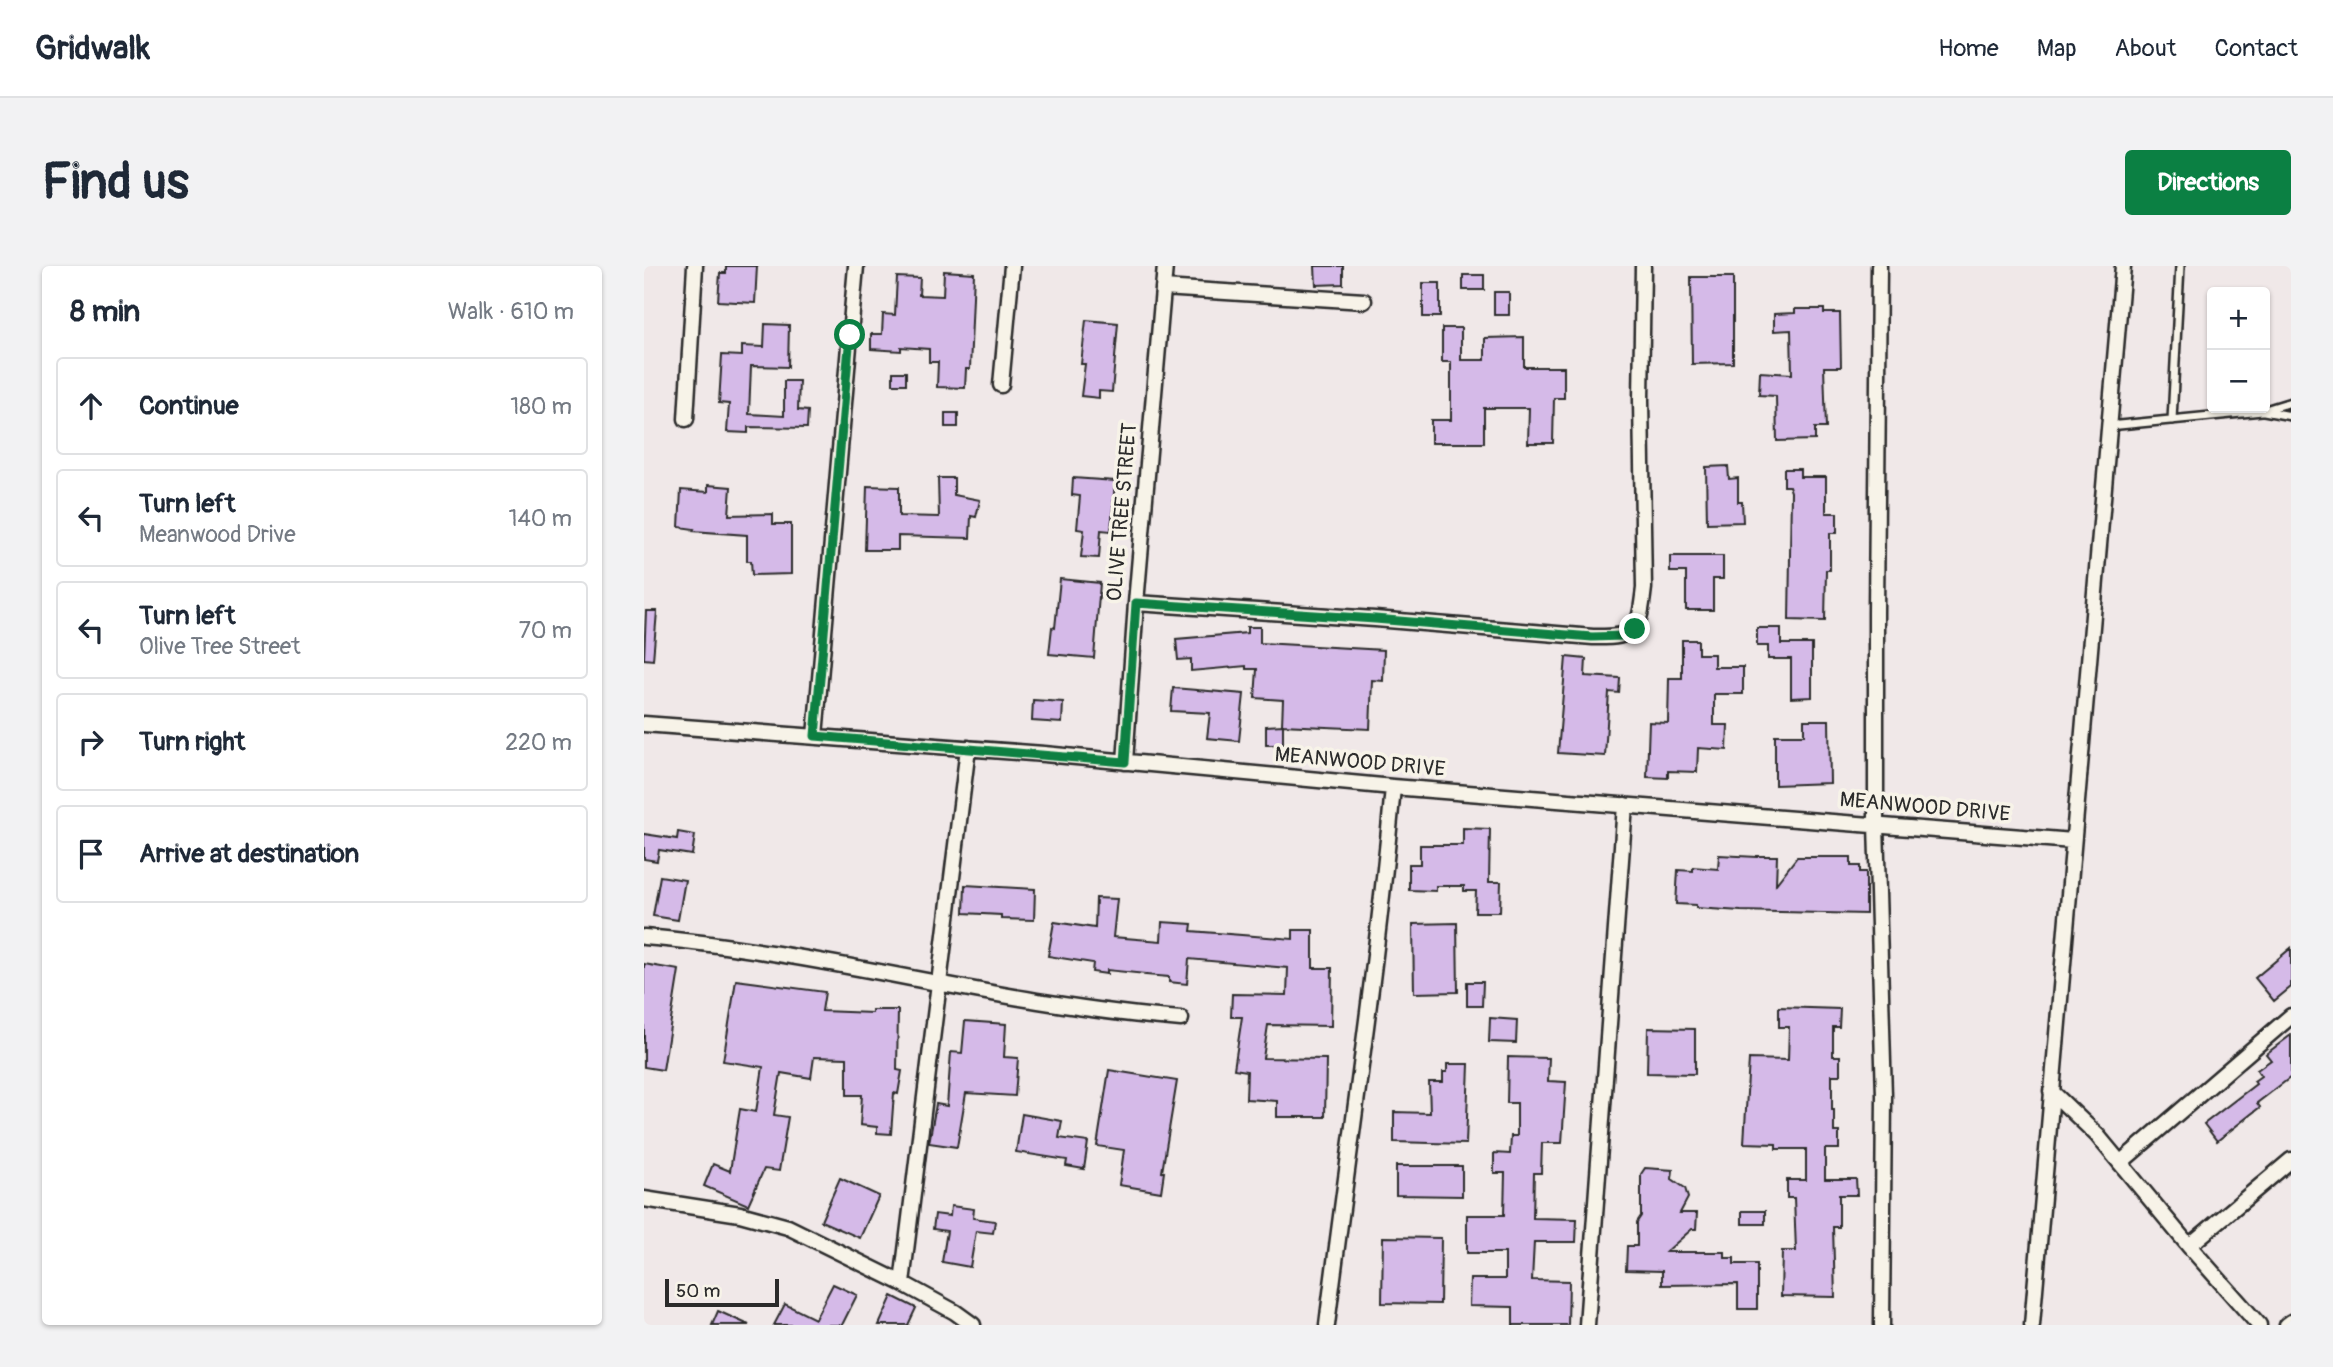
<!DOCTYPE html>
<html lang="en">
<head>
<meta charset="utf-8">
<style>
  :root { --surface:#fff; --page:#f2f2f3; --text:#1f2937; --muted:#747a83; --line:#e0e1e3; --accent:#0b8043 }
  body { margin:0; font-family:Pangolin,sans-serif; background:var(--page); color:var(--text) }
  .controls { position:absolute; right:21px; top:21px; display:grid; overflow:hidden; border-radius:7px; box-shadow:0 2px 5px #0004 }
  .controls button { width:63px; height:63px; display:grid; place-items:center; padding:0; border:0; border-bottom:2px solid var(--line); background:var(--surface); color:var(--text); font:35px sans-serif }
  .scale { position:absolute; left:21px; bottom:18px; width:114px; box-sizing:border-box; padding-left:7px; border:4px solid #2b2b2b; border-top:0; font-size:19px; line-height:24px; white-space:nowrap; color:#2b2b2b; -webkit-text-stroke:5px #f7f3e8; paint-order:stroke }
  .stop { position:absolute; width:21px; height:21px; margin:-16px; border:5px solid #0b8043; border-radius:50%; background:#fff }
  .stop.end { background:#0b8043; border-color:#fff; box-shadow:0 2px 7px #0008 }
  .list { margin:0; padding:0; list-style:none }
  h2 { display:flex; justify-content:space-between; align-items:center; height:91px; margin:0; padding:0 28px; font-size:30px }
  h2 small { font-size:23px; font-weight:400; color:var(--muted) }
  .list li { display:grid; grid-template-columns:46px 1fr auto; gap:21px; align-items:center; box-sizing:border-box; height:98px; margin:0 14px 14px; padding:0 14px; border:2px solid var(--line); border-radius:7px }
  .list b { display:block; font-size:26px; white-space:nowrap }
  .list p { margin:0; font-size:23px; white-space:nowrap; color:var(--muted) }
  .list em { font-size:23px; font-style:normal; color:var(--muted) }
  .icon { flex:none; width:38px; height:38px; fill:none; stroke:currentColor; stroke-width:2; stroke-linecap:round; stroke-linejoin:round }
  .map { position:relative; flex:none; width:1647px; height:1059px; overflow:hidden; border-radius:7px }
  header { display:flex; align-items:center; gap:42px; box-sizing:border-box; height:98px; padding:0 35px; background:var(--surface); border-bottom:2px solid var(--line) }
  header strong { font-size:33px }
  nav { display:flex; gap:38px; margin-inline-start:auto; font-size:24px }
  .intro { display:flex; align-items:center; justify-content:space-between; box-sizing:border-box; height:168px; padding:0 42px }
  h1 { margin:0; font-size:49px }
  .button { padding:18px 32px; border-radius:7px; background:var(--accent); color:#fff; font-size:24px; font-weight:700 }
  main { display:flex; gap:42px; padding:0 42px }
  aside { flex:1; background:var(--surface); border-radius:7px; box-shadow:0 2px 5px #0004 }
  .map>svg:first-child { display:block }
</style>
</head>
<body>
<header>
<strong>Gridwalk</strong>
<nav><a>Home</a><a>Map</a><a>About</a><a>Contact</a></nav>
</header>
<div class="intro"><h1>Find us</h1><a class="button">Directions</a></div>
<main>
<aside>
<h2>8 min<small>Walk · 610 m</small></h2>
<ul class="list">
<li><svg class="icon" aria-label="ahead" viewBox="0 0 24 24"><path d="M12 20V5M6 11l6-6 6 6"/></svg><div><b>Continue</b></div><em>180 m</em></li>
<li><svg class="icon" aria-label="left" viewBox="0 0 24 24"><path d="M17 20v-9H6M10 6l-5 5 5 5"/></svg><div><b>Turn left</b><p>Meanwood Drive</p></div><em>140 m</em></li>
<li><svg class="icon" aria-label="left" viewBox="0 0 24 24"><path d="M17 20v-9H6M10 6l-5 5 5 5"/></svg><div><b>Turn left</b><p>Olive Tree Street</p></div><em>70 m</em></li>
<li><svg class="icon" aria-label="right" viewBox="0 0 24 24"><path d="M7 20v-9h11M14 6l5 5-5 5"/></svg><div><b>Turn right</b></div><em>220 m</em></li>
<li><svg class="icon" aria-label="arrive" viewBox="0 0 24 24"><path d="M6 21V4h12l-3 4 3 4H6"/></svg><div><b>Arrive at destination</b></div></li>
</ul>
</aside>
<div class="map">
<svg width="1647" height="1059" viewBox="0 0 1647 1059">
  <rect width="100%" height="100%" fill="#f0e8e8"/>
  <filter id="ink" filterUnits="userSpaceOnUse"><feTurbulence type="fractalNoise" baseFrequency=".0143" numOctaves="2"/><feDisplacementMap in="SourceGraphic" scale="14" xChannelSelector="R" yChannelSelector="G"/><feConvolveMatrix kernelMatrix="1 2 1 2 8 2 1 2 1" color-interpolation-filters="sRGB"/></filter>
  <g filter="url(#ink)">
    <path fill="#d5bae8" stroke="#2b2b2b" stroke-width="2" d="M82,0h31l-2,37 -37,-2 2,-28h6z
      M671,0h28v18l-27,1z
      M300,5l30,2 -4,96h-4l-1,19 -28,-1 1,-25h-9v-13l-28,-2v4l-30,-2v-15h11l1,-20 12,1 2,-38 23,1 -1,17 24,1z
      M819,9h21v15h-21z
      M1047,11h42v86l-41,1z
      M779,17h17v34h-17z
      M850,26h15v23h-15z
      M1151,43h29v4h16l1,54h-17l2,61h-11v12l-38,1 -1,-45 -17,-1 1,-23 32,2 -1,-44 -17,1v-17l21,-1z
      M442,54l32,3 -6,69 -13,-1v7l-18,-2 4,-32h-4z
      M121,58l24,1 -1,42 -37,-1 -2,48 35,2v-35h15l-1,29 10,1 -1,17 -59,-1v6l-21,-1 2,-28 -10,-1 3,-48 20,1v-10l22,1z
      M798,62h19v32h24v-22l39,-1v30h40v31h-10l-1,45h-25l1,-35h-45v35h-53v-23h20v-58h-9z
      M249,106h13v12h-13z
      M301,147h13v14h-13z
      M1084,200l1,13 9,-1v24h4l1,20 -36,1 -1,-56z
      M1140,203h16v8h26v36h11v20h-7v37h-4l-1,51 -36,-1 2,-128 -2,-6h-5z
      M294,212h16v17l26,5 -4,17 -5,-1 -1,22 -72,-2v14h-33l2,-64 32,1v29l40,1z
      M429,212l42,3 -4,50 -10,-1 -2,28 -18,-1 3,-27 -7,-1 3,-33 -8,-1z
      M64,219l23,2 -2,28 44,-1v10h18v50l-39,1 -1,-14h-4v-26l-54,-4 1,-2 -15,-2 2,-37 27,2z
      M1026,290h53v23h-10v31h-27v-38h-16z
      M416,313l40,4 -6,75 -45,-4 3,-27 3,1z
      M2,345h11l-4,49 -9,-1z
      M603,361h13v16l124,7 -1,31 -11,-1 -2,49 -88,-4 1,-25 -28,-2 2,-29h-11v-3l-55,5v-12l-13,1 -2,-21 71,-6z
      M1113,362h24v16h31v53l-21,1v-39h-23v-13h-11z
      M1038,374h16v14h16v13h29v27h-29v31h14l-1,25 -29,-2 -1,24 -29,-1v7l-21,-1 2,-55 19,1 1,-45h13z
      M922,391l20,2 -1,17 35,2 -1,15 -10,-1 -4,64 -47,-3z
      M529,422l71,6 -5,47 -32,-3 3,-25 -39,-2z
      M389,434l30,2 -1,21 -30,-2z
      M1160,454h25l1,63 -55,2v-50h29z
      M639,459v20h-17v-19z
      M819,562l27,1 -1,53h12l-1,30h-25l1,-21h-12v-5h-28v5l-27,-1v-26h11v-19h43z
      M34,566l17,3 -3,20 -33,-5 -2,11 -13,-2v-25l33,5z
      M1075,589l38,2v-1h20l-1,28 21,-27h54v9h9v6h6v42l-125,-3 -45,-3v-3l-20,-1 2,-34 15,1v-4l25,2z
      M16,610l25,4 -7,40 -25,-4z
      M321,619l70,4 -1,31 -33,-1v-4l-37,-2z
      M452,632l21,1 -4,38 48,4 1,-19 30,2 -1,7 102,8v-9h20v38h19l-1,58 -63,-1 -5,33 63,1 -1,58h-48v-16l-31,-2 1,-28 -13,-2 8,-52h-11l1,-23 55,1 1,-27 -99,-9 -2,25 -18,-2v-5l-24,-2 1,-1 -39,-4v4l-15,-2 1,-9 -45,-7 6,-34 41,6z
      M813,657l1,69 -44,1 -1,-69z
      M1647,682v39l-17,14 -19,-23z
      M0,698l35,6 -16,100 -19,-3z
      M92,714l89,12 -3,19 50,2v-3h26l-1,60 5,1 -4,23 -4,-1 -3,41 -14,-1v-6l-17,-2 2,-30h-15v-37l-33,-1 -3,21 -30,-5 -7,42 14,2 -9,54 -15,-2 -16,36 -44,-19 9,-22 17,7 10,-62 16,3 7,-45 -40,-6z
      M823,716h16l-1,24h-15z
      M1135,741l61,2 -1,18h-6v29h7v19h-8v35h2v22h5v17h-14v30h31l1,16h-18v32h-6l2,70 -54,-1 1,-45h14l-2,-53h-7v-18h19v-31h-30v-5l-32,-1 5,-84 39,1 1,-33h-10z
      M846,752l27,2 -1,23 -27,-1z
      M321,755l41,3 -2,33 14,1 -3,38 -49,-3 -9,54 -28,-4 7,-39 11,2 4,-54 11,1z
      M1004,762l47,1v45l-48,-1z
      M1647,769v42l-34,26 3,4 -43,34 -13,-17 52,-40 -2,-3 7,-5 -4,-6 14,-10 -5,-6z
      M864,791l41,1 -1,23 18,1 -4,61h-20l-1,30h-7l-1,45 44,1 -1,23h-42l-2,38 37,1 -1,44h-55v-18l-44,-1 1,-27h35v-26h-38v-38h37l1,-42h-11v-20l16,1 1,-18h6v-33h-10z
      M803,798h22l-3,80 -72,-2v-30l36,1 -1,-31h14v-10h4z
      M465,804l68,11 -15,91h2l-3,20 -42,-7 5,-35 -27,-4z
      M378,848l40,7 -3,17 29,4 -4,27 -18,-3 1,-6 -51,-8z
      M752,900h66v30l-66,-1z
      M1001,902l28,2 -1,9 13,9 3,10 -8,15h17l-1,16h-4l-26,23h59v6h9v6h23v45h-19v-25l-76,1v-14l-36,-1 1,-24h10v-24l4,-6v-42z
      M196,912l39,18 -19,42 -39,-17z
      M307,940l23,3 -1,9 22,3 -2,12 -17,-2 -6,36 -28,-5 5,-31 -14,-2 2,-15 15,2z
      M1098,945h23v13h-23z
      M739,971l58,1 -1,66 -58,-1z
      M189,1018l24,11 -15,30h-68l11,-21 30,15z
      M248,1030l24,12 -8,17h-29z
      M74,1045l31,14h-37z"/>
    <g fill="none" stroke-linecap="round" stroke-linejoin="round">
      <defs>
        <path id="lane" d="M1620,145l27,5
          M1528,154l8,-154
          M1465,160l153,-15 29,-9"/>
        <path id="street" d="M1235,0l-3,347v211l8,272 -2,229
          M519,22l201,13
          M357,119l11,-119
          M42,153l9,-153
          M492,337l239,16 218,18c45,1 46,-7 51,-49l-3,-188 2,-134
          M0,458l400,30 349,33 680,54
          M171,470l41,-470
          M481,496l11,-159 29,-337
          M0,671c181,15 357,68 537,82
          M1407,825l46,44 92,111 70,79
          M1476,897l171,-147
          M0,933l96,15 48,13 114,56 53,29 18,13
          M1545,980l102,-86
          M258,1017l66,-535
          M683,1059c22,-179 50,-358 66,-538
          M943,1059l38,-520
          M1388,1059l91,-1059
          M1643,1059l4,-3"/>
      </defs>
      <use href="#lane" stroke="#2b2b2b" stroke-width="12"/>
      <use href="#street" stroke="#2b2b2b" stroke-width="19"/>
      <use href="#lane" stroke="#f7f3e8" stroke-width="7"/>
      <use href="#street" stroke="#f7f3e8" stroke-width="14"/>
    </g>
  </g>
  <g fill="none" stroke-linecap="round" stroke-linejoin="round" filter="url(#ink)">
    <path stroke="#0b8043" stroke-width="9" d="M206,69l-35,401 310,26 11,-159 239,16 217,18 31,-1 12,-7"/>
  </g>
  <g text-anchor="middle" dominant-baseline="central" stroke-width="7" stroke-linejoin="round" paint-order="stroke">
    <g font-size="21" fill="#2b2b2b" stroke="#f7f3e8">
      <text transform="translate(478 246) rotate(-85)">OLIVE TREE STREET</text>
      <text transform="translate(716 496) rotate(5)">MEANWOOD DRIVE</text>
      <text transform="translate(1281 541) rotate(5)">MEANWOOD DRIVE</text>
    </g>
  </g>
</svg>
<div class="controls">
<button>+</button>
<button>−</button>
</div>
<div class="scale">50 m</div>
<div class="stop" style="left:206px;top:69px"></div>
<div class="stop end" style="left:991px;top:363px"></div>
</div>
</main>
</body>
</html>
